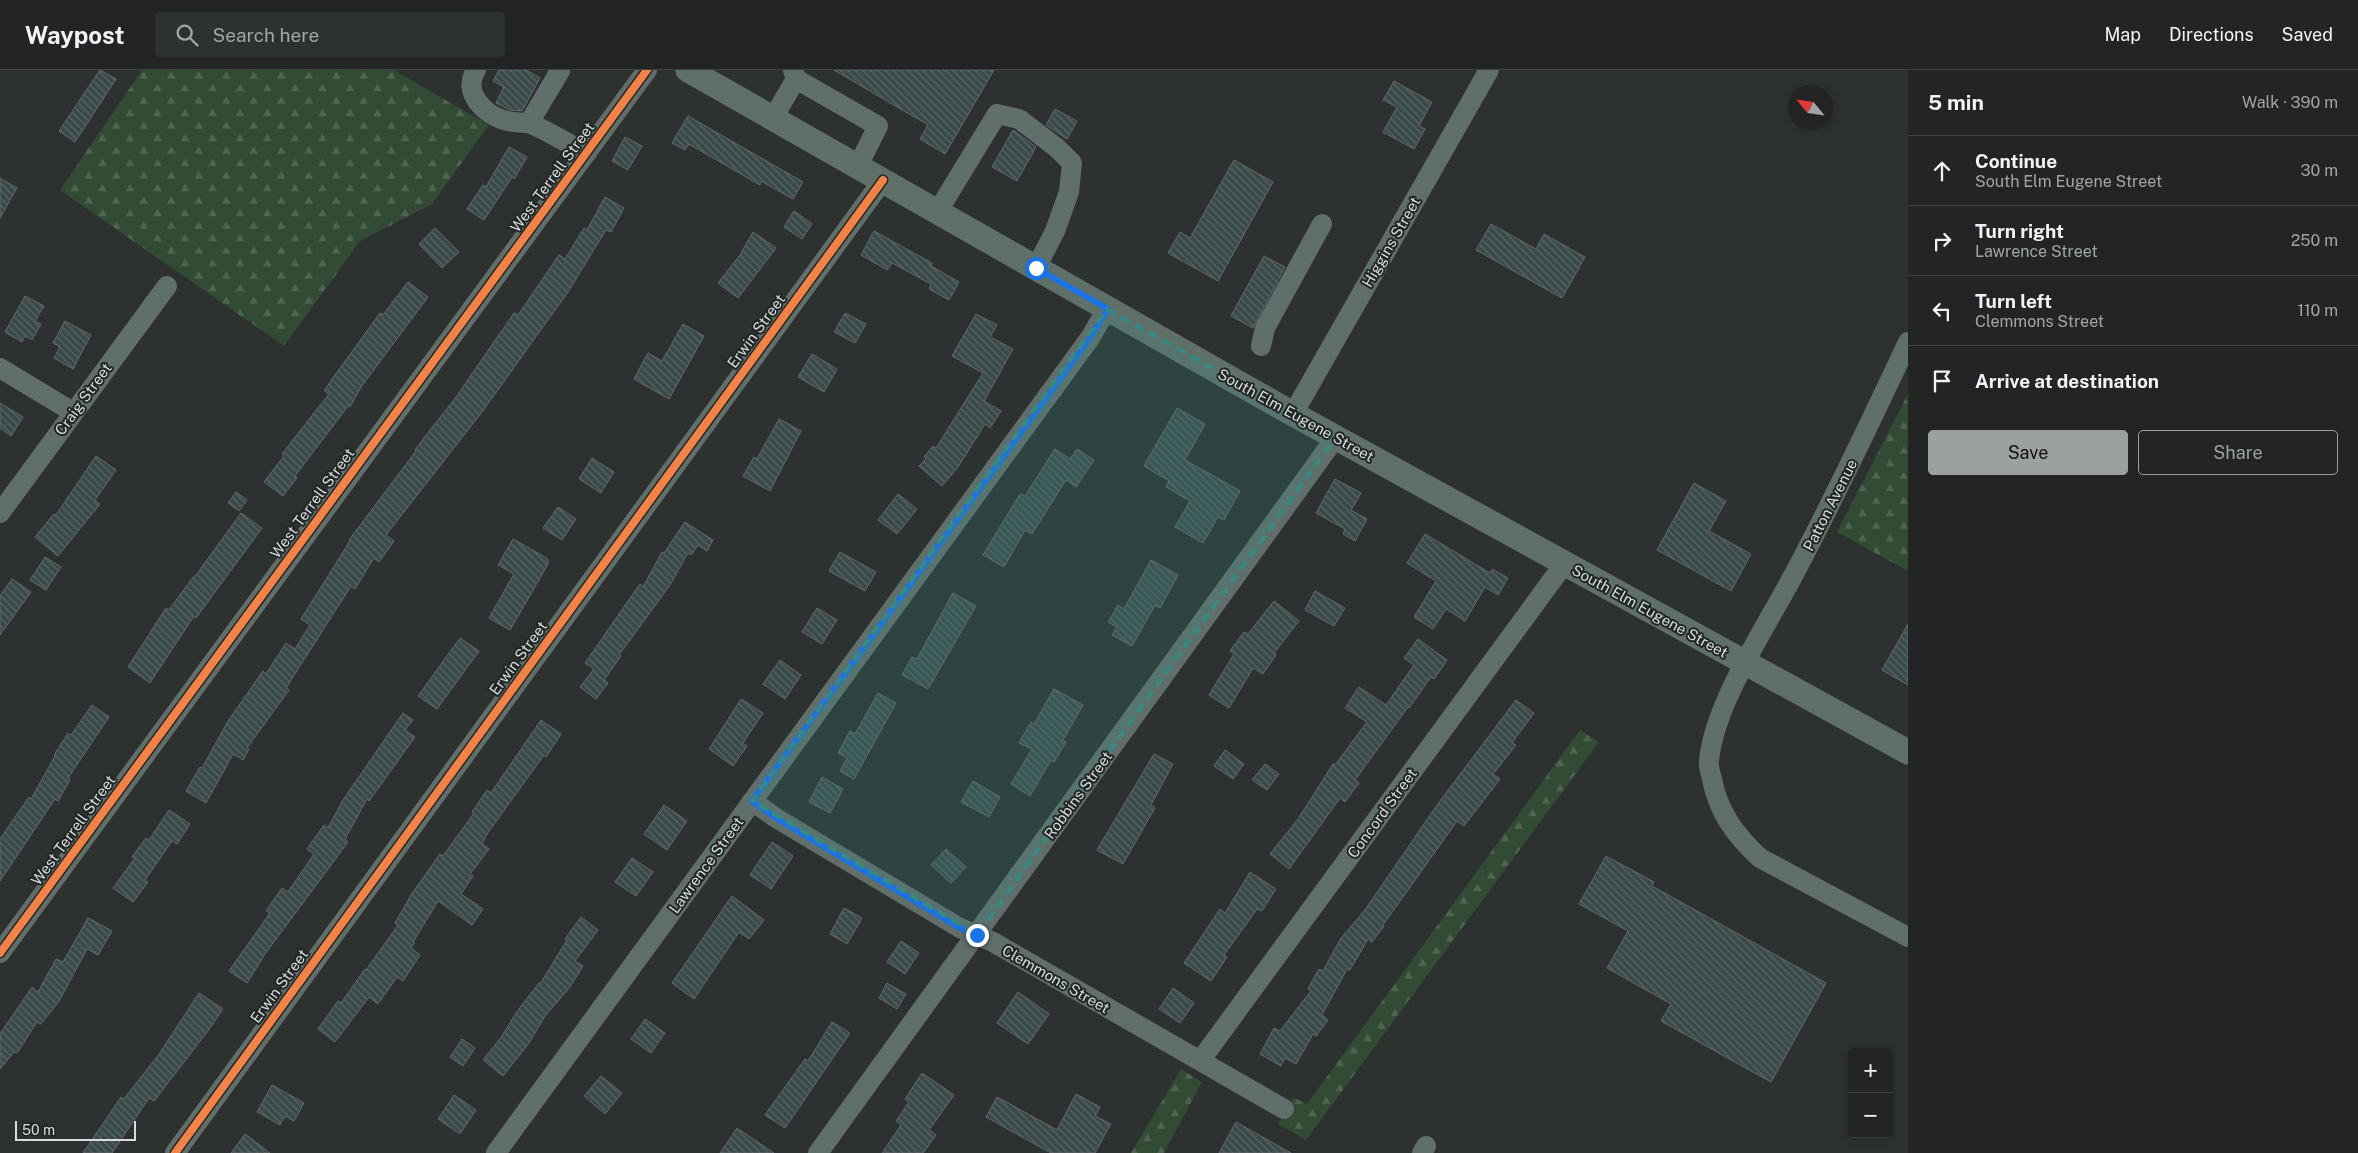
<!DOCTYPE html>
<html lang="en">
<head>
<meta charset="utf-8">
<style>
  :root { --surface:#222524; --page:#2e3131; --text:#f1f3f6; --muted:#a2a5a6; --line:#3f4241; --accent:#9ca0a0 }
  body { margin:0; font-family:"Public Sans",sans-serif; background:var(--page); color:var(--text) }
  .controls { position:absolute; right:15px; bottom:15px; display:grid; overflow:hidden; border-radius:5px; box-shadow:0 2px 8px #0003 }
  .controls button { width:45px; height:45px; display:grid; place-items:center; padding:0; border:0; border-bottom:1px solid var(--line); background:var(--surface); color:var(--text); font:25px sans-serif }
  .compass { position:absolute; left:1788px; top:15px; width:45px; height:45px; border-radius:50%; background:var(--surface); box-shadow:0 2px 8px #0003; rotate:299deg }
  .scale { position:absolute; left:15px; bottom:12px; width:121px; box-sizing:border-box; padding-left:5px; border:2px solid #d8dcdc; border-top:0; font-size:14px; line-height:18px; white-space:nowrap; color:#d8dcdc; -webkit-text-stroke:4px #222827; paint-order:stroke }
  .stop { position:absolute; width:15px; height:15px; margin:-11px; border:4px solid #1a73e8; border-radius:50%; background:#fff }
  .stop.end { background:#1a73e8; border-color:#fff; box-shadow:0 1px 5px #0008 }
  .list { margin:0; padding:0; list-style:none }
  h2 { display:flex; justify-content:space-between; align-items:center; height:65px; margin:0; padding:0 20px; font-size:21px }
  h2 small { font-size:16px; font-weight:400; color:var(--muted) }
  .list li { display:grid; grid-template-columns:32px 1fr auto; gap:15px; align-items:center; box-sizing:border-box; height:70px; padding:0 20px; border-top:1px solid var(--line) }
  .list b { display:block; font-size:19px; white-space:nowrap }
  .list p { margin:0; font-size:16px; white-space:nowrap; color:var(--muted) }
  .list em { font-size:16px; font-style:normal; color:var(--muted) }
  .actions { display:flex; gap:10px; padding:15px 20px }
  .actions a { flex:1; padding:11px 0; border:1px solid var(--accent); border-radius:5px; text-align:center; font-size:18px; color:var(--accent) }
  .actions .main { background:var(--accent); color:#111 }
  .icon { flex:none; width:28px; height:28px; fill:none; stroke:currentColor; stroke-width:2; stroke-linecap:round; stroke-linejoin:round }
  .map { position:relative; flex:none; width:1908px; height:1083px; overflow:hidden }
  header { display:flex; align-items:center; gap:30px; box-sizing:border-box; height:70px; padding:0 25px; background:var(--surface); border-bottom:1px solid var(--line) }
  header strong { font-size:24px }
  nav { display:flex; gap:28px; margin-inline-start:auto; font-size:18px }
  .search { width:350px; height:45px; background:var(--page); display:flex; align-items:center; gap:12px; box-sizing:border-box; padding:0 18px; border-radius:5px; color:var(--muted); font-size:19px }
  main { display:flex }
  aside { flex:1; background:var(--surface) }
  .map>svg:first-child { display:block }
</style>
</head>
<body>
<header>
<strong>Waypost</strong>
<div class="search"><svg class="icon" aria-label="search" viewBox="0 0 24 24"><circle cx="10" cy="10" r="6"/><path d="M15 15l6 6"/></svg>Search here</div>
<nav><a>Map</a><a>Directions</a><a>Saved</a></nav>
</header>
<main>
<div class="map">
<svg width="1908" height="1083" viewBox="0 0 1908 1083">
  <defs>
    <pattern id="forest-firs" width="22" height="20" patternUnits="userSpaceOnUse" patternTransform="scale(1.25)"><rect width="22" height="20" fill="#324b34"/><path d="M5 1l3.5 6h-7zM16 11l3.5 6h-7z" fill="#4f6451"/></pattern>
    <pattern id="building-back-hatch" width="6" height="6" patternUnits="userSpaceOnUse" patternTransform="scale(1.25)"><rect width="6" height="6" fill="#3a4a4b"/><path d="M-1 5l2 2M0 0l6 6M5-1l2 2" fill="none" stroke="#566464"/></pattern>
  </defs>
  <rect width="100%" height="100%" fill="#2d3130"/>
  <path fill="url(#forest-firs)" d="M142,0h252l95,55 -57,79 -72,37 -76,105 -224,-156z
    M1908,324v177l-71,-39z
    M1580,660l19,12 -293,398 -28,-16 15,-27 14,7z
    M1181,999l21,13 -38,71h-33z"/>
  <path fill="url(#building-back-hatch)" stroke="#666968" d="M100,0l16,9 -41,63 -16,-11z
    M499,0h27l14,8 -18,33 -12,-1 -14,-7 8,-16 -11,-6z
    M834,0h160l-49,84 -25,-15 8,-14z
    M1394,11l38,21 -13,24 6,3 -11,20 -31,-17 14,-25 -14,-7z
    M1055,39l22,12 -10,18 -21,-14z
    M688,46l115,66 -10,17 -32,-18 -1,4 -71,-41 -4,6 -13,-7z
    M1013,60l23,17 -19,34 -25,-14z
    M625,67l17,9 -14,24 -16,-9z
    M509,77l18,10 -13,22 -2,-2 -28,43 -17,-11 16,-24 3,2z
    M1234,90l39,22 -55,99 -50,-28 12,-21 10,6z
    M0,108l17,10 -17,30z
    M605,127l19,11 -13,24 -5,-2 -38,62 -86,120 -96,123 8,6 -15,21 -5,-4 -19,31 -4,-3 -65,102 3,2 -42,58 2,1 -6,11 -10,-6 -27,49 -20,-12 14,-24 2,1 26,-47 35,-50 3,3 20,-31 9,6 15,-24 -9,-6 49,-78 -1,-1 67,-89 -1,-1 15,-20 24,-30 60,-87 4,2 41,-60 6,4 19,-31 3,2z
    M794,141l18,13 -10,15 -18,-12z
    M1491,154l45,25 8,-15 41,23 -23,41 -86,-48z
    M435,158l24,24 -17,16 -23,-24z
    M874,161l58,32 -1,3 28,16 -10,18 -20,-11 2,-5 -39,-21 -5,7 -26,-15z
    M753,162l23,16 -38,50 -20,-15 22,-28z
    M1264,186l21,11 -32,61 -22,-12z
    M408,212l20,15 -67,90 -11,20 -2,-1 -53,70 2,2 -14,18 -19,-14 20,-26 -2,-2 47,-60 -5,-3 11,-16 45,-62 3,2z
    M25,226l19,10 -9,15 6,3 -9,16 -7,-4 -3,6 -17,-10z
    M845,243l21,11 -11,19 -21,-11z
    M976,244l21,11 -7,12 23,12 -29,52 17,10 -11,17 -5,-4 -27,43 -16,19 -23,-20 7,-7 -2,-2 9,-11 3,2 47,-75 -31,-17z
    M65,251l26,14 -18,34 -19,-11 6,-11 -7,-4z
    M683,254l21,12 -35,63 -35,-20 14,-26 14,8z
    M812,284l25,15 -13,23 -26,-15z
    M0,333l23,14 -12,19 -11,-8z
    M1177,338l28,16 -20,36 55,31 -16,29 -6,-3 -15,26 -28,-16 15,-26 -24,-14 3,-6 -25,-15z
    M779,349l22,12 -31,60 -27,-15 11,-19 3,2z
    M1055,379l15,10 7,-10 17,11 -18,27 -10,-7 -34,54 -7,-4 -21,37 -21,-12 37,-61 5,2z
    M96,386l20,14 -21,30 5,4 -42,52 -23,-19 19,-23 2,1z
    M592,388l22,14 -13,21 -22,-14z
    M1335,409l26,14 -10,17 16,9 -12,22 -12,-7 2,-5 -29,-16z
    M1694,413l32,18 -17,30 42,23 -20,37 -74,-41z
    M236,422l11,8 -8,11 -11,-8z
    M898,424l19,15 -20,25 -19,-14z
    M558,437l18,12 -14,21 -19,-12z
    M241,443l21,15 -66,90 -2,-2 -44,67 -22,-16 38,-59 3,2 24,-33 1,1z
    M685,452l28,18 -6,11 -9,-6 -7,10 -3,-2 -18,32 -51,70 2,1 -17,24 4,3 -12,16 -16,-12 14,-18 -9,-6 55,-79 3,3 19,-35 2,1z
    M1425,464l65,39 2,-4 16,9 -10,17 -13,-8 -20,34 -19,-12 -13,20 -19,-12 22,-36 -29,-18z
    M513,469l35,20v5l-38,66 -21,-12 25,-44 -16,-9z
    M840,482l36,20 -11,19 -36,-20z
    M45,487l16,10 -15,23 -16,-10z
    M1151,490l27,15 -18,33 -5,-3 -23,41 -20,-11 5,-8 -9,-5 10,-17 6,4z
    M12,509l19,13 -31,43v-39z
    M1315,521l30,17 -11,18 -29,-16z
    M953,523l23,13 -48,83 -26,-14 10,-18 5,2z
    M1274,531l25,20 -25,32 2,2 -13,19 -10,-6 -24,40 -20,-13 25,-41 -4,-3 14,-19 4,2z
    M817,538l20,12 -15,24 -20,-12z
    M1908,554v61l-26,-15z
    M460,568l19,13 -42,58 -19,-13z
    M1418,569l29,21 -13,19 -3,-2 -22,31 -1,-1 -53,73 4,3 -14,19 -5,-4 -51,71 -19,-15 28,-35 35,-55 2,1 32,-43 -22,-14 14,-21 27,18 28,-40 -10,-7z
    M780,590l21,15 -16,24 -22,-15z
    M1054,619l29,16 -20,35 3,2 -12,20 -3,-2 -21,36 -19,-12 21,-35 -13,-6 12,-21 3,2z
    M878,623l18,10 -42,76 -14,-8 7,-13 -9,-5 12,-22 5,3z
    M741,629l22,14 -20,30 4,3 -14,20 -24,-17z
    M1516,630l18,13 -22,30 4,2 -23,29 7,5 -36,47 -7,-5 -74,104 1,1 -12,16 -4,-3 -18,31 -3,-1 -25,46 6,5 -12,16 -3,-2 -17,30 -11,-6 -4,8 -21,-12 14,-26 6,3 31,-40 -3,-2 11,-20 4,2 18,-33 24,-28 72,-105z
    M92,635l17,12 -41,61 2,2 -12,21 -3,-2 -55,82v-42l29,-42 2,2 24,-43 -1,-1 14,-22 3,2z
    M403,643l10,7 -8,10 10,7 -46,64 -2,-2 -22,40 3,3 -83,112 -18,29 -18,-12 41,-58 -4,-2 16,-23 6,4 26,-38 -7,-5 17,-24 4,3 15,-28z
    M541,650l20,14 -15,23 -2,-2 -57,79 -5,10 7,5 -19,25 3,2 -12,18 22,15 -11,16 -34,-24 -25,41 2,1 -4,5 9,7 -17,26 -6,-4 -19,27 -9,-7 -34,45 -17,-13 20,-28 3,2 24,-34 1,1 32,-45 -3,-2 16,-28 29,-41 3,2 31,-43 -2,-1 15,-22 4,3z
    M1225,680l19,14 -11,15 -19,-13z
    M1154,684l19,10 -22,41 4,3 -32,56 -26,-14z
    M1265,694l14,10 -12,16 -15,-10z
    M822,707l21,12 -13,24 -21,-11z
    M973,711l27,16 -11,20 -28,-15z
    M664,735l23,16 -20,29 -23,-16z
    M169,740l21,14 -13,20 -5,-3 -27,39 3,2 -15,20 -20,-14 22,-30 -3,-1 14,-19 3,2z
    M772,772l21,14 -22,33 -21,-14z
    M946,779l20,18 -15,16 -20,-18z
    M1606,786l48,26 -2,4 174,97 -55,99 -110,-61 10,-17 -64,-36 21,-37 -49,-27z
    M632,788l21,14 -17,24 -21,-14z
    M1250,802l26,17 -14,22 -5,-2 -33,46 3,2 -16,24 -27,-18 36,-54 5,4z
    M732,826l32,24 -15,19 -10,-7 -45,67 -22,-16z
    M844,838l18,10 -15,26 -17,-10z
    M581,847l17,13 -23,31 8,5 -13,21 -25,29 -16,27 -26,33 -20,-16 19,-24 16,-26 21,-27 1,1 27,-44 -2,-1z
    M88,848l24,13 -14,24 -11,-6 -28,52 -18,23 -4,-2 -20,31 -3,-1 -14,17v-35l32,-47 6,5 18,-33 7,3z
    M901,871l18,12 -14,21 -18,-12z
    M887,913l19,11 -9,15 -18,-11z
    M1173,918l21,15 -14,20 -21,-14z
    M1018,922l31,22 -21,30 -31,-21z
    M199,923l24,16 -15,22 -54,70 -5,-3 -37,55h-29l38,-56 3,2 35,-45z
    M645,949l20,14 -14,20 -20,-14z
    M832,952l18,11 -65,95 -20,-13 40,-56 3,2z
    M462,969l13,9 -12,18 -13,-9z
    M922,1003l32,22 -25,35 7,5 -13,18h-41l19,-28 -5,-4 13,-19 -4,-3z
    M601,1006l21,17 -17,21 -21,-18z
    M272,1015l32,18 -10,18 -9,-5 -5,9 -23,-13z
    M1076,1024l24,13 -5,9 16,8 -16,29h-44l-65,-36 11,-20 60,33z
    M454,1025l22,15 -16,24 -22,-15z
    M1236,1052l55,31h-72z
    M737,1058l37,25h-54z
    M245,1064l25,19h-39z"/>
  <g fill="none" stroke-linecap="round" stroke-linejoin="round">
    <path stroke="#606f69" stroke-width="20" d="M476,0c-15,23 10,46 31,51 8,2 17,1 24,3 19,8 37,20 56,29
      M793,0l3,9 82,47 -20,40
      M773,48l23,-39
      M529,53l31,-52 -2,-1
      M938,141l59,-97 22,5 38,29 15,15 -3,29 -14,39 -19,37
      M1908,272c-37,79 -74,157 -115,234 -27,51 -79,128 -84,185 -1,6 2,13 3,18 6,33 24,57 48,79l148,79
      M1261,276l4,-18 57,-104
      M0,298l73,44
      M1293,344l196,-344
      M0,443l167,-227
      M752,731l24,17 184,110 33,14 291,167
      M0,883l647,-883
      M1200,991l364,-497
      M175,1083l708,-973
      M496,1083l594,-815 17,-29
      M818,1083l518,-716
      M1422,1083l4,-7"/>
    <path stroke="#5f7069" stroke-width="25" d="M688,0l605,344 615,338"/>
    <defs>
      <path id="cycleway" d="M0,883l647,-883
        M175,1083l708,-973"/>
    </defs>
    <use href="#cycleway" stroke="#222827" stroke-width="11"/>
    <use href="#cycleway" stroke="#f48246" stroke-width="8"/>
  </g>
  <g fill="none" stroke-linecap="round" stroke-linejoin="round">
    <path stroke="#1a73e8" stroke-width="6" d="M977,865l-17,-7 -184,-110 -24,-17 338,-463 18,-29 -72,-41"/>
  </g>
  <path fill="#378a84" fill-opacity="0.2" stroke="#378a84" stroke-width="4" stroke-dasharray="10 6" stroke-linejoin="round" d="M1107,239l229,128 -359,498 -225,-134z"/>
  <g text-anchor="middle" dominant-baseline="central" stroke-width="4" stroke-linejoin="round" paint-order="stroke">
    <g font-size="15" fill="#d8dcdc" stroke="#222827">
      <text transform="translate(552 107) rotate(-54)">West Terrell Street</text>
      <text transform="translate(1391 172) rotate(-60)">Higgins Street</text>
      <text transform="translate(756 261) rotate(-54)">Erwin Street</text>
      <text transform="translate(83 329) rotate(-54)">Craig Street</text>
      <text transform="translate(1296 345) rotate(29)">South Elm Eugene Street</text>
      <text transform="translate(312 433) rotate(-54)">West Terrell Street</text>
      <text transform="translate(1830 435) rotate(-63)">Patton Avenue</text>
      <text transform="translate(1650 541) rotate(29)">South Elm Eugene Street</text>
      <text transform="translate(518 588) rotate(-54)">Erwin Street</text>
      <text transform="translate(1078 725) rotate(-54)">Robbins Street</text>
      <text transform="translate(1382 743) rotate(-54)">Concord Street</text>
      <text transform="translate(73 760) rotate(-54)">West Terrell Street</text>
      <text transform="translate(706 795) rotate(-54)">Lawrence Street</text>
      <text transform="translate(1056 909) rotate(30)">Clemmons Street</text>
      <text transform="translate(279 916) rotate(-54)">Erwin Street</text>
    </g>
  </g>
</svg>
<div class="controls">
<button>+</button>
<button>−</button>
</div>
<svg class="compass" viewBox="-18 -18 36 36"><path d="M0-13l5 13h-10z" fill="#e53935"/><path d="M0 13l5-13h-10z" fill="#a2a5a6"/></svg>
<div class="scale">50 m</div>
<div class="stop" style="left:1036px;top:198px"></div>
<div class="stop end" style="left:977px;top:865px"></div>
</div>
<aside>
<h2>5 min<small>Walk · 390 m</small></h2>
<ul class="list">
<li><svg class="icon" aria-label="ahead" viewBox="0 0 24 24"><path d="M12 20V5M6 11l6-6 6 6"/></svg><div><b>Continue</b><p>South Elm Eugene Street</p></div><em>30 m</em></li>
<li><svg class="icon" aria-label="right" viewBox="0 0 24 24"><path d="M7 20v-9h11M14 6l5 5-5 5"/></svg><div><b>Turn right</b><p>Lawrence Street</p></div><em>250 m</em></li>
<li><svg class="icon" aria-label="left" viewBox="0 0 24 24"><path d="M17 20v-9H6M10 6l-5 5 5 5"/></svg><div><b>Turn left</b><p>Clemmons Street</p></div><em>110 m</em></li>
<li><svg class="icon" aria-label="arrive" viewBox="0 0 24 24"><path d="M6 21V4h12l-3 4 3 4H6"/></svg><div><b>Arrive at destination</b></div></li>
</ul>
<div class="actions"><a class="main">Save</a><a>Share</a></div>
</aside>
</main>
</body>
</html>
